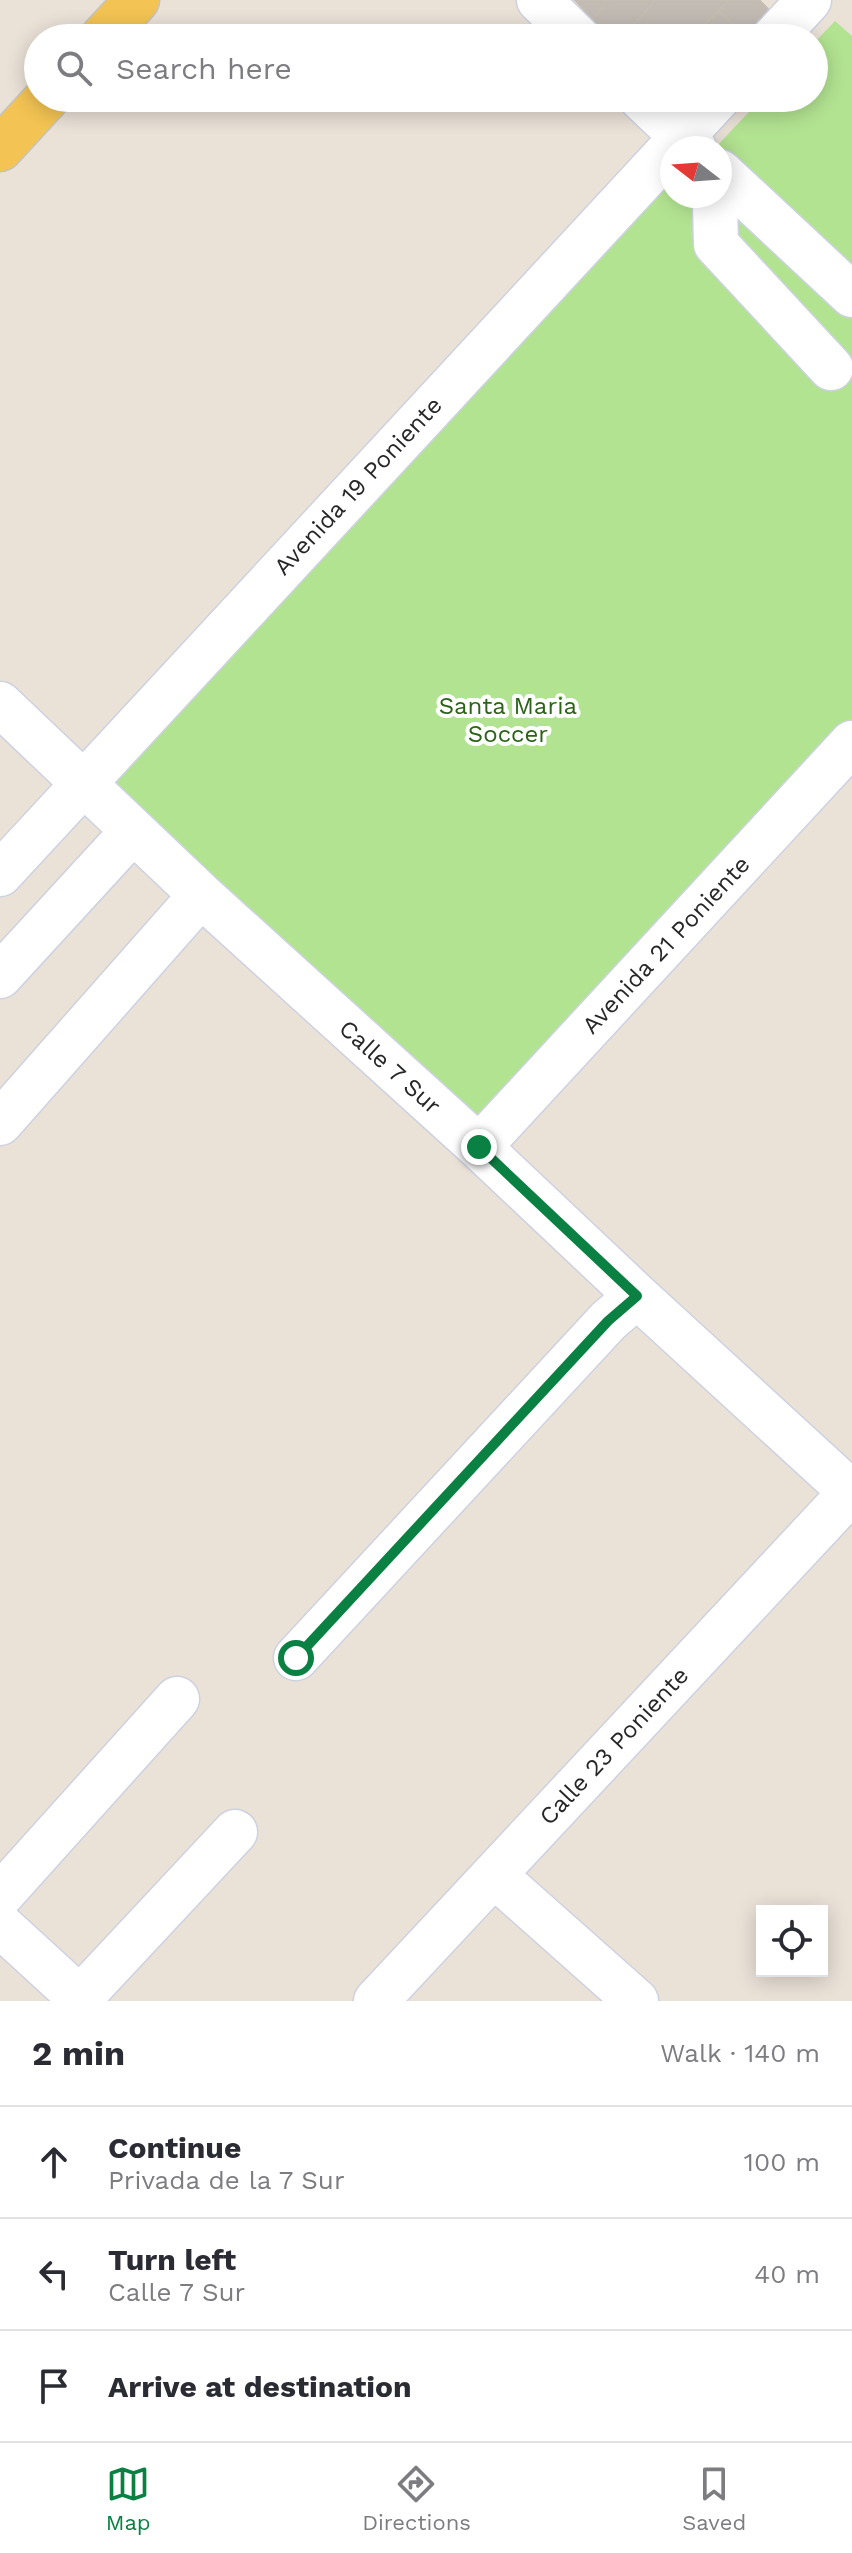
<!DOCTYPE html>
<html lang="en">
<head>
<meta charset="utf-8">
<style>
  :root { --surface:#fff; --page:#f2f2f3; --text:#2b2b33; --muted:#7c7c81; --line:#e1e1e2; --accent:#0b8043 }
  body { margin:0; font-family:"Work Sans",sans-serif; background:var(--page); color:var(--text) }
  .controls { position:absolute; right:24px; bottom:24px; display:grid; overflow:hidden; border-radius:0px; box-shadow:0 4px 20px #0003 }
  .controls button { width:72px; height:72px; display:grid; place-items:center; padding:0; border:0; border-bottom:2px solid var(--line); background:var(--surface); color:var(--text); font:40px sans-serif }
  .compass { position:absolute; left:660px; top:136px; width:72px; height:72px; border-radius:50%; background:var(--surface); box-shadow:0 4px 20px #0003; rotate:287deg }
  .stop { position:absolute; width:24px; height:24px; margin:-18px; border:6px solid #0b8043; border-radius:50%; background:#fff }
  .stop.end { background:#0b8043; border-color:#fff; box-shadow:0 2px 8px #0008 }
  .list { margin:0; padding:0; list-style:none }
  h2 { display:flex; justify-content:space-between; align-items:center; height:104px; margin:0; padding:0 32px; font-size:34px }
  h2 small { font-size:26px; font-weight:400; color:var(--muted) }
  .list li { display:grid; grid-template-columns:52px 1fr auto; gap:24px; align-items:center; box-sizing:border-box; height:112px; padding:0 32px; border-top:2px solid var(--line) }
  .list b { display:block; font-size:30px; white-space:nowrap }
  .list p { margin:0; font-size:26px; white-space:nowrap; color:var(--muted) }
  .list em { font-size:26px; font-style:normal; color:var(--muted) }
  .icon { flex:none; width:44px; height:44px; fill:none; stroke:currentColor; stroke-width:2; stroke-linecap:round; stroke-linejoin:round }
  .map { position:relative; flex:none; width:852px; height:2001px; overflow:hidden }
  .search { position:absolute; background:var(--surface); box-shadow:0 4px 20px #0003; left:24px; right:24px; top:24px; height:88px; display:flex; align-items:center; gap:20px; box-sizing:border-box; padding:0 28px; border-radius:44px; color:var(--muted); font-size:30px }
  .sheet { height:440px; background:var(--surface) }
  nav { display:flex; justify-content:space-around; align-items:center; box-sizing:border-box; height:112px; border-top:2px solid var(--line); background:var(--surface); font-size:22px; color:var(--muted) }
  nav a { display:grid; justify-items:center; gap:4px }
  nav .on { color:var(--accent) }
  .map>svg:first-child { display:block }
</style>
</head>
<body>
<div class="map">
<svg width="852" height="2001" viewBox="0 0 852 2001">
  <rect width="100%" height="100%" fill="#eae1d7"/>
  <path fill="#b2e391" d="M835,21l17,15v239l-136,-128 46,-49h52v-55z
    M672,148v48h48l132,99v448l-373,404 -397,-364z"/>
  <path fill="#c2bbb4" stroke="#c5bdb1" stroke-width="2" d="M575,0h35l-18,19z
    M610,0h46l-35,38h-5l-24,-19z
    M656,0h73l-38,38h-70z
    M729,0h30l15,15 -19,23h-6l-30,-27z
    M719,11l15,14 15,13h-58z"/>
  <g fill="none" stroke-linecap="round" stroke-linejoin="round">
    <defs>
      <path id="minor" d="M539,0l39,38
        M774,38l35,-38
        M641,98l53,50
        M720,172l132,123
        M728,180l-13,25 1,39 115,124
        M0,704l201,191 278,252 158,149 215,197
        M0,874l718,-776
        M0,976l133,-145
        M0,1123l201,-228
        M479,1147l373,-404
        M296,1658l312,-337 29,-25
        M494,1875l142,126
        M0,1896l177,-197
        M0,1925l83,76
        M80,1998l155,-166
        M376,2001l476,-510"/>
      <path id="major" d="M102,38l35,-38
        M0,149l47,-51"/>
    </defs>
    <use href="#minor" stroke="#cdd2e1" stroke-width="47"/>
    <use href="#major" stroke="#c3c3c3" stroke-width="47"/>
    <use href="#minor" stroke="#fff" stroke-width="44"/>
    <use href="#major" stroke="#f3c453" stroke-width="44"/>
  </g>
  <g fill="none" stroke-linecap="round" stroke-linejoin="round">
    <path stroke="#0b8043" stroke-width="10" d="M296,1658l312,-337 29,-25 -158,-149"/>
  </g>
  <g text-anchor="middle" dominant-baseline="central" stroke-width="8" stroke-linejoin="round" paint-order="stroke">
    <g font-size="24" fill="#272727" stroke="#fff">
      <text transform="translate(358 486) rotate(-47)">Avenida 19 Poniente</text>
      <text transform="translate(666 945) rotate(-47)">Avenida 21 Poniente</text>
      <text transform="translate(390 1067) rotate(42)">Calle 7 Sur</text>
      <text transform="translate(614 1746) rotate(-47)">Calle 23 Poniente</text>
    </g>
    <g font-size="24" fill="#2b6317" stroke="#fff">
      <text x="508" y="706">Santa Maria<tspan x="508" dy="28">Soccer</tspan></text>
    </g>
  </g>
</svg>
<div class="controls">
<button><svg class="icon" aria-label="locate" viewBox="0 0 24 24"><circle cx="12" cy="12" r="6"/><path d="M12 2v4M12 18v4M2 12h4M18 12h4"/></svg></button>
</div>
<svg class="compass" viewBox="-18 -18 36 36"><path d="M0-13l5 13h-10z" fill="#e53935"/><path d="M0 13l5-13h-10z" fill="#7c7c81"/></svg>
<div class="stop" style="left:296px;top:1658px"></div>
<div class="stop end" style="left:479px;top:1147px"></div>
<div class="search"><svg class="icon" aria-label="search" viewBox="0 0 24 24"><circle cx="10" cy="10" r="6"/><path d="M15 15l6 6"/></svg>Search here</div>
</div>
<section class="sheet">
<h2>2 min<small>Walk · 140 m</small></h2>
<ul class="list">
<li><svg class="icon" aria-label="ahead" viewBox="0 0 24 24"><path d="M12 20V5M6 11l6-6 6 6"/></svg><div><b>Continue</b><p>Privada de la 7 Sur</p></div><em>100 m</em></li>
<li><svg class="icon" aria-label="left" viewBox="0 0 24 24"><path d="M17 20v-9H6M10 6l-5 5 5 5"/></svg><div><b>Turn left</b><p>Calle 7 Sur</p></div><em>40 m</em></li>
<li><svg class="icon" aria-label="arrive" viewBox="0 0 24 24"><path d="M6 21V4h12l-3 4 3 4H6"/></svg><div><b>Arrive at destination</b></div></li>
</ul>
</section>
<nav>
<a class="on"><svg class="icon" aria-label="map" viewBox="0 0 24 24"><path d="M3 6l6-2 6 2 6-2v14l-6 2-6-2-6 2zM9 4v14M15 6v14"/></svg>Map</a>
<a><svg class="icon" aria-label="directions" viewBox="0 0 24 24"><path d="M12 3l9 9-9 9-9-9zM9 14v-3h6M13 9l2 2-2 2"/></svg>Directions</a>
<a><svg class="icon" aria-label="saved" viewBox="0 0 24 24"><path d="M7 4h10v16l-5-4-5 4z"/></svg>Saved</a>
</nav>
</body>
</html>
